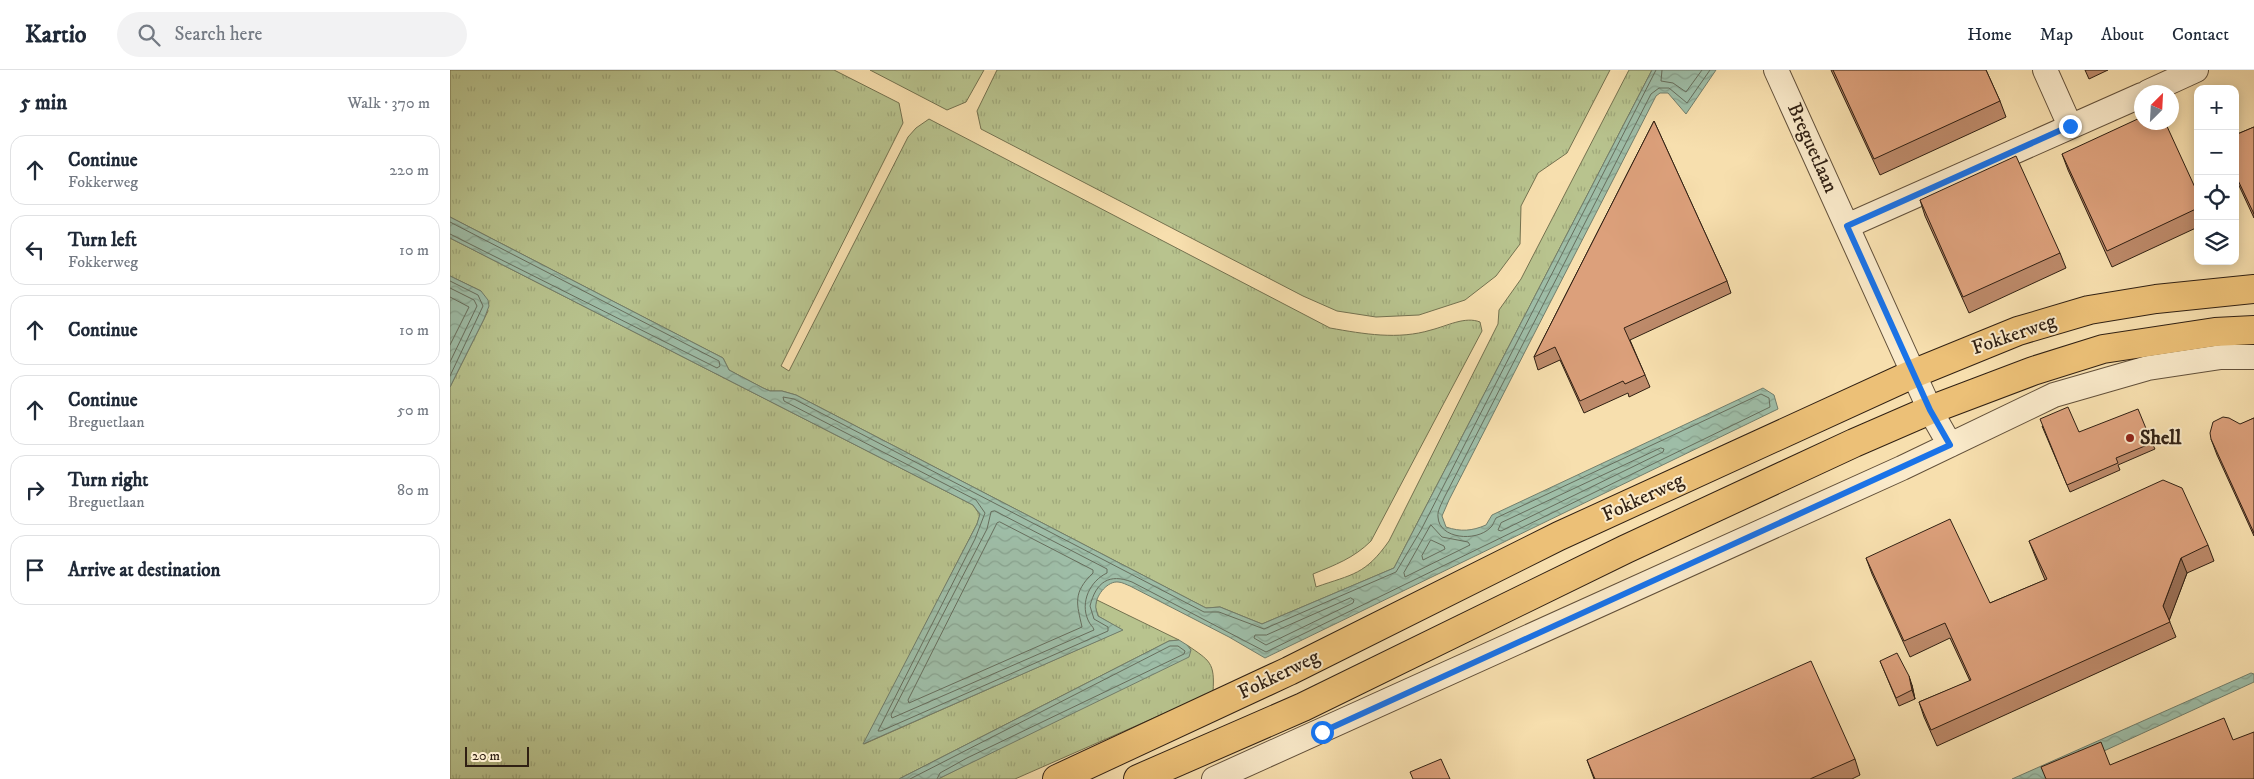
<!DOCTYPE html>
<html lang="en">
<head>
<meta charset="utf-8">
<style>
  :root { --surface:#fff; --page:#f2f2f3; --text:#1f2937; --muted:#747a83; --line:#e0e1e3 }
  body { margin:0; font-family:"IM FELL DW Pica",serif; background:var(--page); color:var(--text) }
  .controls { position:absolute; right:15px; top:15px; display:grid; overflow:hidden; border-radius:10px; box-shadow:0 2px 12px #0003 }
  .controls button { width:45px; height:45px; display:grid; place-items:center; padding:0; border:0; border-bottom:1px solid var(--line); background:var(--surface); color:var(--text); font:25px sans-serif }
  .compass { position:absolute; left:1684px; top:15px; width:45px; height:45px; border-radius:50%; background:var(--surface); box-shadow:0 2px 12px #0003; rotate:24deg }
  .scale { position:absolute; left:15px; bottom:12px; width:64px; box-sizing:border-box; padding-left:5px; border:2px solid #302013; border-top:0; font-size:14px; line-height:18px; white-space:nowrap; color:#302013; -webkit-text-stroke:4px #faeaca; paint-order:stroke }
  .stop { position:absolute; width:15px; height:15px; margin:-11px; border:4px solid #1a73e8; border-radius:50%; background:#fff }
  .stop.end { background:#1a73e8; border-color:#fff; box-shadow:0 1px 5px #0008 }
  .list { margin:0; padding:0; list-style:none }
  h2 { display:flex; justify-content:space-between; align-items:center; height:65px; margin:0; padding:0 20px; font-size:21px }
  h2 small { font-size:16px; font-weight:400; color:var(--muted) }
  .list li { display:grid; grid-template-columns:32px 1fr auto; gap:15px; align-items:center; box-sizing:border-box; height:70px; margin:0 10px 10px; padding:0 10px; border:1px solid var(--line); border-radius:15px }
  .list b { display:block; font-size:19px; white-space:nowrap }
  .list p { margin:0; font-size:16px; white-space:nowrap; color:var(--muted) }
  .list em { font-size:16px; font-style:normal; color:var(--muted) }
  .icon { flex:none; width:28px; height:28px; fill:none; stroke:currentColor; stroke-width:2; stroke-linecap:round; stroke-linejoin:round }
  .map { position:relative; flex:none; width:1804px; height:709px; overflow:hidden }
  header { display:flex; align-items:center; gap:30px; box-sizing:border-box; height:70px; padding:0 25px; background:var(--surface); border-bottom:1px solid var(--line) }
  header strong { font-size:24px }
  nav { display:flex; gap:28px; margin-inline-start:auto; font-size:18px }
  .search { width:350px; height:45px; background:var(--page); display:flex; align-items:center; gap:12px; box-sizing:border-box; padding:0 18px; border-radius:28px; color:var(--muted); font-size:19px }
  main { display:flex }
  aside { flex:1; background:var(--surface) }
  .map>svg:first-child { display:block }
</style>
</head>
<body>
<header>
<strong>Kartio</strong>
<div class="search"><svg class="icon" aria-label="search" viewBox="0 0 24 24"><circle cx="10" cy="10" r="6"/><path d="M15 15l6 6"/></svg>Search here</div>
<nav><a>Home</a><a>Map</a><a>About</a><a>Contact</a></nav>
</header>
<main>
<aside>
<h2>5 min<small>Walk · 370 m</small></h2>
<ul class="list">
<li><svg class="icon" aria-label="ahead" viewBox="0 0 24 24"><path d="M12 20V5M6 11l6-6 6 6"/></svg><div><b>Continue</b><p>Fokkerweg</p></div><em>220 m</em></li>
<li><svg class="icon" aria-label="left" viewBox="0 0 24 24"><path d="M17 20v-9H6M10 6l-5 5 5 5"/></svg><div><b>Turn left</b><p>Fokkerweg</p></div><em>10 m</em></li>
<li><svg class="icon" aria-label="ahead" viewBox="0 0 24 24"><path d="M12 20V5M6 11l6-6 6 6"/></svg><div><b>Continue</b></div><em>10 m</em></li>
<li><svg class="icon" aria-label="ahead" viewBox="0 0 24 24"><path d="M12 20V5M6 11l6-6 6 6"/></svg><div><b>Continue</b><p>Breguetlaan</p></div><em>50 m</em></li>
<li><svg class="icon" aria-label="right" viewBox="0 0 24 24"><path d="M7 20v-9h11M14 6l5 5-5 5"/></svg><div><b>Turn right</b><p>Breguetlaan</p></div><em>80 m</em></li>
<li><svg class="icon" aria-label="arrive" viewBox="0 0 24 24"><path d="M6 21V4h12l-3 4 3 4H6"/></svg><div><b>Arrive at destination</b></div></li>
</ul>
</aside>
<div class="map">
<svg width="1804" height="709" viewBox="0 0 1804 709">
  <defs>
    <pattern id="grass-tufts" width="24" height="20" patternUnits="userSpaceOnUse" patternTransform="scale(1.25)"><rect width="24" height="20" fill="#b8c38e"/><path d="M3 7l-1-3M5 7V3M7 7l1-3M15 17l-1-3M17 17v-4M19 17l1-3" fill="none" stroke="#9ea77a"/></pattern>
    <pattern id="water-waves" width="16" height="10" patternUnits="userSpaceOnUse" patternTransform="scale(1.25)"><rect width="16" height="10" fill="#9ebda7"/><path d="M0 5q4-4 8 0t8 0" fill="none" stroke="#88a28f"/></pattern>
  </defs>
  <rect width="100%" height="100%" fill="#f7dfae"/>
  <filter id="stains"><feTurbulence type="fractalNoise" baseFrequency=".004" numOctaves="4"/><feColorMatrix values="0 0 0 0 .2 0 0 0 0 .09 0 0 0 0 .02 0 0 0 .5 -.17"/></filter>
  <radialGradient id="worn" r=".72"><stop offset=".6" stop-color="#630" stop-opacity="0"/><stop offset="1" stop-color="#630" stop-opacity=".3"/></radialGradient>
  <path fill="url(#grass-tufts)" stroke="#747250" d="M0,0h384l65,33 4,20 -122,243 8,5 119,-234 8,-9 13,-9 401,209c34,6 68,12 101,2 16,-4 34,-14 49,-8l2,9 -111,210c-17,17 -36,24 -58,33l3,13c37,-13 49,-12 73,-46l109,-217 1,-14 22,-31 108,-209h23l-258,498 -132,56 -42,-17 -14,1 -410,-213 -14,-4h-12l-7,-3 -34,-18 -6,-12 -273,-141z
    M420,0h114l-18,32 -19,8z
    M547,0h613l-43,83 -29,20 -17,33 -1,38 -24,32 -31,24 -46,15 -43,2 -39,-6 -34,-15 -322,-167 -4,-18z
    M0,168l523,267 7,10 -3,9 -113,220 258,-114 -24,-14 -3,-10 2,-6 82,40 -10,1 -270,138h-449v-392l38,-76 -7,-20 -31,-15z
    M737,575c23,16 28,17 26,47l-198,87h-77l253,-129z"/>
  <path fill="url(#water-waves)" stroke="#727e6c" d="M1202,0h64l-30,44 -18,-21h-8l-4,3 -207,404 -7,16 4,11c15,5 26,4 40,-2l6,-10 271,-127 11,7 4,14 -513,249 -36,-21 -99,-51c-3,-1 -8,-4 -12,-4 -10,-1 -21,12 -22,22 -1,4 1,8 2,12l25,14 -260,114 114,-220 3,-10 -7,-9 -523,-267v-21l273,141 6,12 34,18 7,3h12l14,4 410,213 14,-1 42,17 132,-56z
    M0,206l31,15 7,9 1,6 -5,13 -34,68z
    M729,570l8,5 4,5 -2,7 -251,122h-39l270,-138z
    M1801,603l3,1v8l-211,97h-31z"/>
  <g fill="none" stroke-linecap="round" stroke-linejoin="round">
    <path stroke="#676e5d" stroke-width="1" d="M1206,0l-235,460 -25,42 -132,57 -45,-17h-15l-410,-213 -11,-2 1,4 192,99 9,13 -10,26 -97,192h3l227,-100v-4l-14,-8 -4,-13c6,-24 19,-33 42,-24l134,70 504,-245 -1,-9 -8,-4 -265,124c-2,3 -3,8 -6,10 -14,14 -51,11 -52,-11 -1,-6 4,-14 6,-19l207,-404 8,-6h10l18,15 23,-33
      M1212,0l-1,11 12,2 13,9 16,-22
      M0,152l269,139 1,5 -3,2 -267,-134
      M0,211l28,14 5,11 -33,70
      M0,218l24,12 3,6 -27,56
      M0,227l19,10 -19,38
      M1211,378l3,1 -1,3 -162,79 -3,-1 3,-7z
      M545,441l112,58v4c-17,8 -27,29 -19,47 2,5 5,6 6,10l-202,88 -1,-3 96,-186 4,-17z
      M550,452l93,48v3c-21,20 -16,31 -11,54l-173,76 -1,-3 89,-177z
      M981,455l11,12 26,5 2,3 -65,32 -1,-4z
      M981,470l13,6 1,3 -22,11 -1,-4z
      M901,528l3,2 -1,3 -87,42 -12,-7 1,-3h11z
      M460,709l260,-133h8l7,5 -1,3 -217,104 -27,15 -3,6"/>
    <defs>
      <path id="minor" d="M1326,0l154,340 20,35
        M1595,0l25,56
        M1698,22l48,-22
        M1397,156l295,-131
        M764,709l688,-311 152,-73 94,-27 73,-11h33"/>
      <path id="major" d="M607,709l232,-108 270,-135 356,-163 103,-42 71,-21 67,-11 98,-10
        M688,709l165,-72 323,-158 228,-106 76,-33 103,-39 70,-22 112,-17 39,-2"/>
    </defs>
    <use href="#minor" stroke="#62503a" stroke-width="26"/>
    <use href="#major" stroke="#302013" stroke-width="30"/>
    <use href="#minor" stroke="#faeaca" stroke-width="24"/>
    <use href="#major" stroke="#ecc077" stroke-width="28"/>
  </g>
  <path fill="#bd8a6a" stroke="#302013" d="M1381,0h155l14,31 6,16 -126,58z
    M1635,0h23l-19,9z
    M1204,51l73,160 4,12 -101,47 15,35 5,12 -21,10 -1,-4 -44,20 -24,-53 -22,10 -4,-13z
    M1804,57v91l-19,-41v-42z
    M1612,84l136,40v33l-86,40 -44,-97z
    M1470,130l140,53 6,15 -97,45 -44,-97z
    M1804,348v118l-37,-81 -6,-16z
    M1592,356l37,6 73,11 3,6 -37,16 2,5 -50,22z
    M1579,471l179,4 6,16 -27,12 -18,47 7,17 -239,109 -13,-29 -5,-15 51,-21 -20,-43 -40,19 -38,-83 -6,-16 124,45 55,-23 -10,-24z
    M1430,591l32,24 3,14 -16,7z
    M1405,689l5,16 -8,4h-258l-7,-19z"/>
  <path fill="#9a7056" stroke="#302013" d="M1731,488l6,15 -18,48 -6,-15z
    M1459,606l3,9 3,14 -3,-9z"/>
  <path fill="#dca07b" stroke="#302013" d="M1383,0h153l14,31 -126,58z
    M1692,47v5h23l33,72v14l-91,43 -45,-97z
    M1204,51l73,160 -103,47 21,47 -20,9 -2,-3 -43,20 -25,-54 -21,10z
    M1804,57v87l-19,-40v-39z
    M1566,86l44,97 -97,44 -43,-97z
    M1618,337l11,25 59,-23 14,34 -36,15 2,5 -51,22 -27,-66z
    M1773,347l6,1 11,6 14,-6v115l-43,-94 -1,-6 3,-11z
    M1713,410l19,8 26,57 -27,13 -18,48 7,16 -239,108 -12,-28 52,-22 -26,-57 -41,18 -38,-83 84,-39 40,84 57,-24 -18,-38z
    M1447,583l12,23 3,14 -16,8 -16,-37z
    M1361,591l44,98 -45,20h-215l-8,-19z
    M1774,648l9,22 21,-8v47h-208l-5,-12 60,-25 9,23z
    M991,689l9,20h-37l-3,-7z"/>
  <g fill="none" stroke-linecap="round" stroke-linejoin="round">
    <path stroke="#1a73e8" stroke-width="6" d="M872,662l628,-287 -20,-35 -83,-184 223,-100"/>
  </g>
  <circle fill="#8f2418" stroke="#faeaca" stroke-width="2" cx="1680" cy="368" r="5"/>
  <g text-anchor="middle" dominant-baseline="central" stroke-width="4" stroke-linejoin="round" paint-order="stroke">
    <g font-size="20" fill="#302013" stroke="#faeaca">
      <text transform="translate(1362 78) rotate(66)">Breguetlaan</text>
      <text transform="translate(1564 265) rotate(-19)">Fokkerweg</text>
      <text transform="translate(1193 428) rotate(-25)">Fokkerweg</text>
      <text transform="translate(829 605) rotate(-26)">Fokkerweg</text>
    </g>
    <g font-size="20" font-weight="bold" fill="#302013" stroke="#faeaca" text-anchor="start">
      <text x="1690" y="368">Shell</text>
    </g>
  </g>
  <rect width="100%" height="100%" filter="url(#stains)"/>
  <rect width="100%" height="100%" fill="url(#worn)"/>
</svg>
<div class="controls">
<button>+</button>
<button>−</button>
<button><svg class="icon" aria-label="locate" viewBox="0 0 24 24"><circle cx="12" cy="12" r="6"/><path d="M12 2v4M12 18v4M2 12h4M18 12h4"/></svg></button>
<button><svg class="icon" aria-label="layers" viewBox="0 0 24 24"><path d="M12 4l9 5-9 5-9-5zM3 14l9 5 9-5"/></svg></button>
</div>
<svg class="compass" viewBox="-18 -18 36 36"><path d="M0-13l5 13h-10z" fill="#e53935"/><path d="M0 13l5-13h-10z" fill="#747a83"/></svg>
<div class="scale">20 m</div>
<div class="stop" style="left:872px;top:662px"></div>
<div class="stop end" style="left:1620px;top:56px"></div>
</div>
</main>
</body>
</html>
